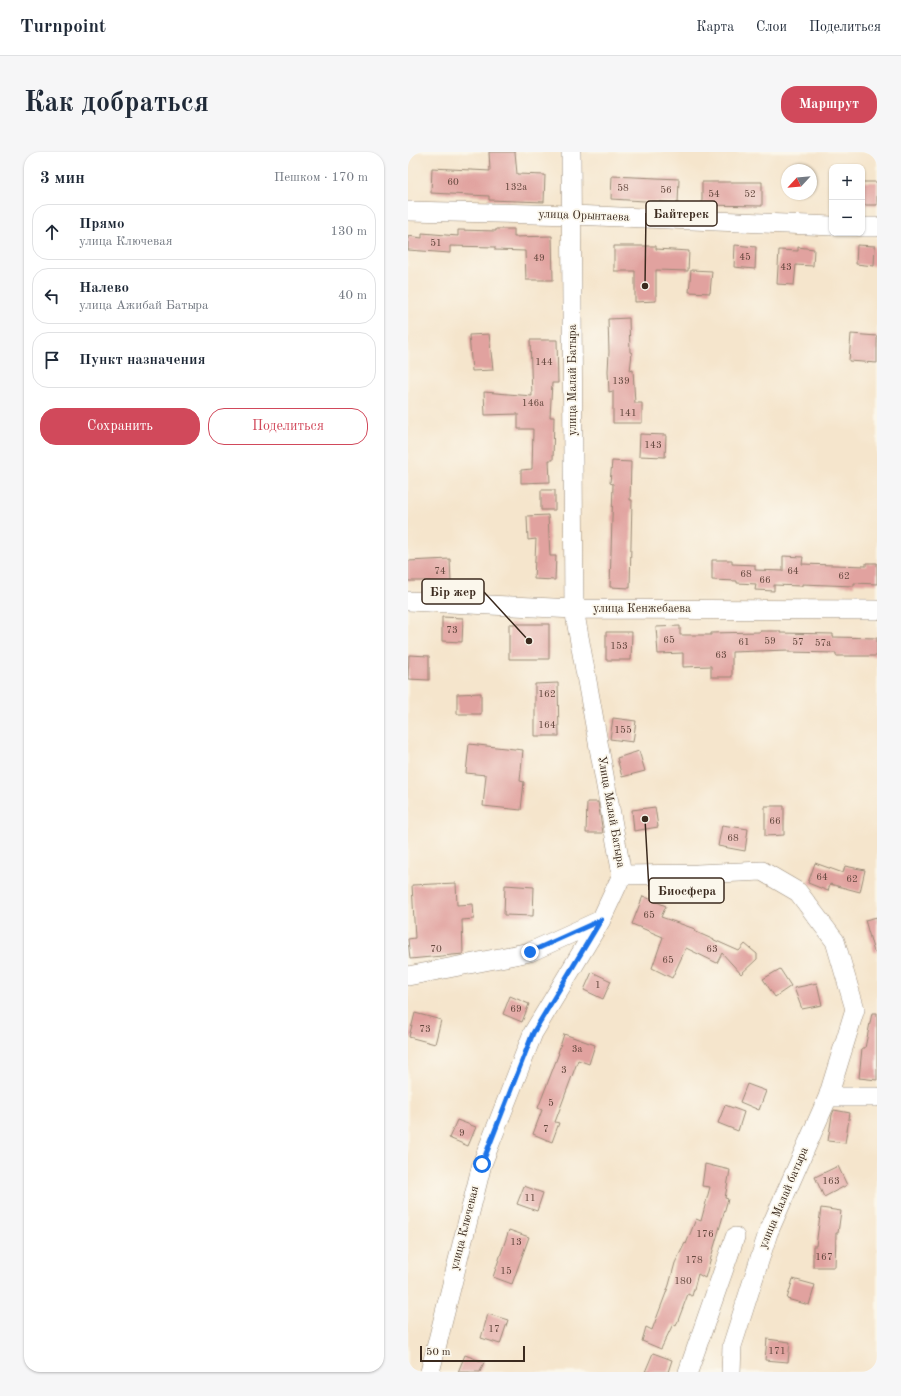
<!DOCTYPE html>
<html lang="ru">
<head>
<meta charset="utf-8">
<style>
  :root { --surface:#fff; --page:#f6f6f7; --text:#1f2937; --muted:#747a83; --line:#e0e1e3; --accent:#d1495b }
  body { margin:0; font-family:"Old Standard TT",serif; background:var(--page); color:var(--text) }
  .controls { position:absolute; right:12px; top:12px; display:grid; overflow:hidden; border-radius:8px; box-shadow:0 1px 3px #0004 }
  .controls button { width:36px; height:36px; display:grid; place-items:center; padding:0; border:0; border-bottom:1px solid var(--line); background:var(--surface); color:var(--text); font:20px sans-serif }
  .compass { position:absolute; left:373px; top:12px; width:36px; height:36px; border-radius:50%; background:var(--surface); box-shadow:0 1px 3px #0004; rotate:244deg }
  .scale { position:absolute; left:12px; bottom:10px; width:105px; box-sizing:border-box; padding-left:4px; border:2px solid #3b2a1e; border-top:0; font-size:11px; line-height:14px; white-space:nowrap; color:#3b2a1e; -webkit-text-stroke:3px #fbf7ec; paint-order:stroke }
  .stop { position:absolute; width:12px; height:12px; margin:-9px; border:3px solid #1a73e8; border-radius:50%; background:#fff }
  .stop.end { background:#1a73e8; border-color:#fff; box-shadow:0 1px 4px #0008 }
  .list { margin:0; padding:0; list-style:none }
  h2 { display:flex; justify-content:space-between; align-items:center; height:52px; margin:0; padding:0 16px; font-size:17px }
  h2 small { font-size:13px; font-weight:400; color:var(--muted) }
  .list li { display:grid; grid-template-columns:26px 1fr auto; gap:12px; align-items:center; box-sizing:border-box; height:56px; margin:0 8px 8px; padding:0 8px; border:1px solid var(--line); border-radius:16px }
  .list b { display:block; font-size:15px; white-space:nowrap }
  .list p { margin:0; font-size:13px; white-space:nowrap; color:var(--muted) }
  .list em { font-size:13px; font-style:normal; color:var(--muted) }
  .actions { display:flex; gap:8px; padding:12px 16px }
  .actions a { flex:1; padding:9px 0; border:1px solid var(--accent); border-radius:16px; text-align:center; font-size:14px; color:var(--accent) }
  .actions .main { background:var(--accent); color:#fff }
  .icon { flex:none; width:22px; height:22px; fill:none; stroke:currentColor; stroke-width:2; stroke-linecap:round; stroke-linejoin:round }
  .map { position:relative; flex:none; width:469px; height:1220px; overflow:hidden; border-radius:16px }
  header { display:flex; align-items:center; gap:24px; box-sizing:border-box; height:56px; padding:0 20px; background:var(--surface); border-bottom:1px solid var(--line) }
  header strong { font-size:19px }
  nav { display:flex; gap:22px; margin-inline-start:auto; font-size:14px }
  .intro { display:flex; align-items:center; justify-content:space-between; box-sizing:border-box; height:96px; padding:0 24px }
  h1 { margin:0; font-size:28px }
  .button { padding:10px 18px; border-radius:16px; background:var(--accent); color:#fff; font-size:14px; font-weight:700 }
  main { display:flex; gap:24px; padding:0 24px }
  aside { flex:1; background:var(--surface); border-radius:16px; box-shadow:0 1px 3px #0004 }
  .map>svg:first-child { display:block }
</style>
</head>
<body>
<header>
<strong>Turnpoint</strong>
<nav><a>Карта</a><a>Слои</a><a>Поделиться</a></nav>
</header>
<div class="intro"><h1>Как добраться</h1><a class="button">Маршрут</a></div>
<main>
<aside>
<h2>3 мин<small>Пешком · 170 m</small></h2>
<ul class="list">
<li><svg class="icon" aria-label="ahead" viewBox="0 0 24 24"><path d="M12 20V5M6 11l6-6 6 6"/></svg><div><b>Прямо</b><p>улица Ключевая</p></div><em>130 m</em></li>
<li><svg class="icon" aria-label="left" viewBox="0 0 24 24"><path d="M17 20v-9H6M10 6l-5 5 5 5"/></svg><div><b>Налево</b><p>улица Ажибай Батыра</p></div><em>40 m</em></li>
<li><svg class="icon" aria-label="arrive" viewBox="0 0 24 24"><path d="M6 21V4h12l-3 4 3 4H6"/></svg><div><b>Пункт назначения</b></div></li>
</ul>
<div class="actions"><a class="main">Сохранить</a><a>Поделиться</a></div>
</aside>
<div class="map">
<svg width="469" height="1220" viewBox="0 0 469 1220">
  <rect width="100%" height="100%" fill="#fbf7ec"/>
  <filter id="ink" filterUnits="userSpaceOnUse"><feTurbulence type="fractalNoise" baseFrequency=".025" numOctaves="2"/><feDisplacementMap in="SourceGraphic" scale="8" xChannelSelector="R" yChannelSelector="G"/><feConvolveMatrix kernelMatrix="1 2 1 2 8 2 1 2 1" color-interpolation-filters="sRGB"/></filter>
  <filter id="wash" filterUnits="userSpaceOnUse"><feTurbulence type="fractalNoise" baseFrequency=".012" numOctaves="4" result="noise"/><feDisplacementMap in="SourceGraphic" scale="16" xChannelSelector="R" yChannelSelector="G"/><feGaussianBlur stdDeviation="0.9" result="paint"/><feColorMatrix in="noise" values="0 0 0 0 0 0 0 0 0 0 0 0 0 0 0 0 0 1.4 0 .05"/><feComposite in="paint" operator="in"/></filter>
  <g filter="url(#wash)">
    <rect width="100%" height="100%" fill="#f5e5cc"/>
    <g id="blocks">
      <path fill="#e1a29f" d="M81,0h26l2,22 28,1 -1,27 -55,-2v-4l-58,-3 1,-25 58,3z
        M204,24l67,3 -1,24 -67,-4z
        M294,30h60v24l-60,-1z
        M454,30h15v23h-15z
        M88,77h18v8l38,-1 1,44h-27l-1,-29 -30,-1v-3l-45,-1v7l-42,-3v-14l14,2v-5l36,3v-6l38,1z
        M327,93l21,2 -1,22 -21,-2z
        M449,93l18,1 -1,20 -18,-2z
        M206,94h42v3l33,2 -1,20 -32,-1v31l-21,1v-31h-21z
        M390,95l16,2 -1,17 -17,-1 -2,20 -17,-1 2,-34 19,1z
        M283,118l21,1 -2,22 -21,-1z
        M221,166l1,34 2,1 -2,18 3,-1 2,33h7v20h-29v-32l-4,1 -1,-21 1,-19 -1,-33z
        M81,182l4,36 -21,1 -3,-36z
        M443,182l26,2v27l-28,-2z
        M122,188h27l1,43h-6l-2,34h4l-1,43h-4l1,22 -29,1v-13l11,-1 1,-40h-15v-15l-33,1 -1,-23 48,4z
        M232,282l26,1 -1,22 -26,-1z
        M204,309l19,1 -1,38h2l-2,88 -20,-1 3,-103 -3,-1z
        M133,338h14v20h-14z
        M140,363l2,41h6l-1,24 -21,-1 2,-40 -8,1 -1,-24z
        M375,404l20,1 -1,7 64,2v-3h11v21l-23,-1v3l-52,-2v2l-28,-1v6l-19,-1 1,-6 -19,-1v-2l-25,-1v-20h20v4l23,1v5l28,1z
        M42,407l1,24 -21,1v-3h-22v-20z
        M34,465l21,1 -1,24 -20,-1z
        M101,472h40v35h-40z
        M272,474v9h31v-2l49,-1v-1h20v2l53,1v3l44,1v18h-41v-3l-48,-1v-2l-56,2v25h-21v-11l-28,1v-14l-25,1 -2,-27z
        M198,480h26l-1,28h-25z
        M1,503l20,1v24l-21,-1z
        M150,531l1,53h-24v-52z
        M73,541v21h-24v-20z
        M205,566l23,3 -3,21 -23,-3z
        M61,592l54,6 -3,31 4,1 -3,28 -38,-4 3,-31 -20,-2z
        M231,599l6,20 -23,6 -5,-19z
        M179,650h11l5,31h-17z
        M357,654h19v29l-19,1z
        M247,655l3,20 -24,4 -2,-21z
        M314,673l26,4 -3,22 -27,-5z
        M407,711l28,10 2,-7 20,4 -5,22 -30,-8 -2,7 -20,-8z
        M48,731l1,22 16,-1 1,15 -12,1 1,34 -53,5 -2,-20 7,-1 -3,-53z
        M97,733l29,2 -1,29 -29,-1z
        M235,744l23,10 -5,11 34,12 -1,2 45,20 6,-7 12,10v5l-16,15 -19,-21 -5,10 -31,-15 -14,30 -20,-10 11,-31 -31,-13z
        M469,765v35h-3l-9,-32z
        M372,817l11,17 -16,11 -12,-18z
        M184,820l19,9 -8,18 -19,-9z
        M409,831l5,22 -20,4 -8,-21z
        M102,844l19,8 -7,18 -19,-8z
        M7,861l26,7 -6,24 -26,-7z
        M464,861h5v67l-18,-2 3,-30h3z
        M156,882l31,11 -6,19 -11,-4 -23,62 4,1 -7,19 -19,-8 9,-24 -4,-2 21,-55h-1z
        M339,932l19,7 -7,19 -19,-8z
        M317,953l19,7 -6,19 -20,-8z
        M426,958l16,3 -5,30 -17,-2 4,-26z
        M49,968l19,7 -8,19 -19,-8z
        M297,1012l25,6 -5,28 3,1 -23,79 -7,-4 -6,22 -4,-2 -12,32 -3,-2 -12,25 -19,-8 4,-14 6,3 17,-45 6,-22 10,-20 1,1 10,-25 5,2 9,-34 -8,-1z
        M430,1014l9,19 -23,12 -9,-20z
        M116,1034l19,7 -6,18 -20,-7z
        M413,1056l20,3 -3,22h-2l-1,34h-22v-21h3z
        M101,1078l20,7 -17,47 -19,-7z
        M385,1127l22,6 -6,20 -22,-6z
        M80,1162l20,6 -8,24 -19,-6z
        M359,1187l23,3 -2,20 -23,-2z
        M245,1201l19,7 -4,12h-23z
        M57,1203l19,7 -4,10h-22z"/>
    </g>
  </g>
  <g filter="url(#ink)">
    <use href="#blocks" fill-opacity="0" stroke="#988875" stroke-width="1"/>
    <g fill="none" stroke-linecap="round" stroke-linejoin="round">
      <defs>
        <path id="minor" d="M163,0l3,457 48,266 75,-1 65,-3 36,21 37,49 20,68 -27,88 -60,136 -36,113 -1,26
          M0,59l165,4 259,11
          M454,75h15
          M0,449l166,8 303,1
          M0,824l122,-24 71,-32
          M420,945h49
          M22,1220l52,-208 51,-131 68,-113 21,-45
          M280,1220l47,-135"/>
      </defs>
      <use href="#minor" stroke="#988875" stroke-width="20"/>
      <use href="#minor" stroke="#fff" stroke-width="19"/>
    </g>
  </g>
  <g fill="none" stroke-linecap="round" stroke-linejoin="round" filter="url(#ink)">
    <path stroke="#1a73e8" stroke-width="5" d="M74,1012l51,-131 68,-113 -71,32"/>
  </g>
  <g text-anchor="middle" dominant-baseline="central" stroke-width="3.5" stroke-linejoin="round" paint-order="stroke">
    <g font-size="10" fill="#64483e">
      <text x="45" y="30">60</text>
      <text x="108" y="35">132а</text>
      <text x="215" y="36">58</text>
      <text x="258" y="38">56</text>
      <text x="306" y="42">54</text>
      <text x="342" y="42">52</text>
      <text x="28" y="91">51</text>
      <text x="337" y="105">45</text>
      <text x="131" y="106">49</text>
      <text x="378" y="115">43</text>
      <text x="136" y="210">144</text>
      <text x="213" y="229">139</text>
      <text x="125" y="251">146а</text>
      <text x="220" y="261">141</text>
      <text x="245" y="293">143</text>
      <text x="32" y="419">74</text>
      <text x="385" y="419">64</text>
      <text x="338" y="422">68</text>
      <text x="436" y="424">62</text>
      <text x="357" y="428">66</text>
      <text x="44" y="478">73</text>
      <text x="261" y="488">65</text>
      <text x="362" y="489">59</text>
      <text x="336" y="490">61</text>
      <text x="390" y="490">57</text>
      <text x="415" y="491">57а</text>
      <text x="211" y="494">153</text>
      <text x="313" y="503">63</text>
      <text x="139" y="542">162</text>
      <text x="139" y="573">164</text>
      <text x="215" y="578">155</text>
      <text x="367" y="669">66</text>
      <text x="325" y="686">68</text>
      <text x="414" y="725">64</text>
      <text x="444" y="727">62</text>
      <text x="241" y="763">65</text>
      <text x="28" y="797">70</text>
      <text x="304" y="797">63</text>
      <text x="260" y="808">65</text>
      <text x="190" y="833">1</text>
      <text x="108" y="857">69</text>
      <text x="17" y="877">73</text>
      <text x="169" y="897">3а</text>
      <text x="156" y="918">3</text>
      <text x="143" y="951">5</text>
      <text x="138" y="977">7</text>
      <text x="54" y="981">9</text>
      <text x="423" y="1029">163</text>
      <text x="122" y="1046">11</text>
      <text x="297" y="1082">176</text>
      <text x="108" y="1090">13</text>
      <text x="416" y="1105">167</text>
      <text x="286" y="1108">178</text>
      <text x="98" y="1119">15</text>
      <text x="275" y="1129">180</text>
      <text x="86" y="1177">17</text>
      <text x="369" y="1199">171</text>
    </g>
    <g font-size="12" fill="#3b2a1e" stroke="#fbf7ec">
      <text transform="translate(176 64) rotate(2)">улица Орынтаева</text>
      <text transform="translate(165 228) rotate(-90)">улица Малай Батыра</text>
      <text x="234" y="457">улица Кенжебаева</text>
      <text transform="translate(203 660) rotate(80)">Улица Малай Батыра</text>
      <text transform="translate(376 1046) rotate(-67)">улица Малай батыра</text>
      <text transform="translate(57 1076) rotate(-76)">улица Ключевая</text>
    </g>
  </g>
  <path fill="none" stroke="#3b2a1e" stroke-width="1.5" d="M237 134L238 61M121 489L76 440M237 667L241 738"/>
  <g fill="#3b2a1e" stroke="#fbf7ec" stroke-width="1.5">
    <circle cx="237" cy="134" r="4"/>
    <circle cx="121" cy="489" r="4"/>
    <circle cx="237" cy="667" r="4"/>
  </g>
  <g fill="#fbf7ec" stroke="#3b2a1e" stroke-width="1.5">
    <rect x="238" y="49" width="71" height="25" rx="4"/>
    <rect x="14" y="427" width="62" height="25" rx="4"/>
    <rect x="241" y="726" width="75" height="25" rx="4"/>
  </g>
  <g font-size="13" text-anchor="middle" font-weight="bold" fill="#3b2a1e">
    <text x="273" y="66">Байтерек</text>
    <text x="45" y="444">Бір жер</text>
    <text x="279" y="743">Биосфера</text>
  </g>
</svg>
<div class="controls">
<button>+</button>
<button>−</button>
</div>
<svg class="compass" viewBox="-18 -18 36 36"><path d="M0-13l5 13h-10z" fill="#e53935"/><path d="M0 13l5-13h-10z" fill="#747a83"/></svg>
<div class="scale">50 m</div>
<div class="stop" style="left:74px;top:1012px"></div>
<div class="stop end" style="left:122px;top:800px"></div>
</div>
</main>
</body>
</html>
